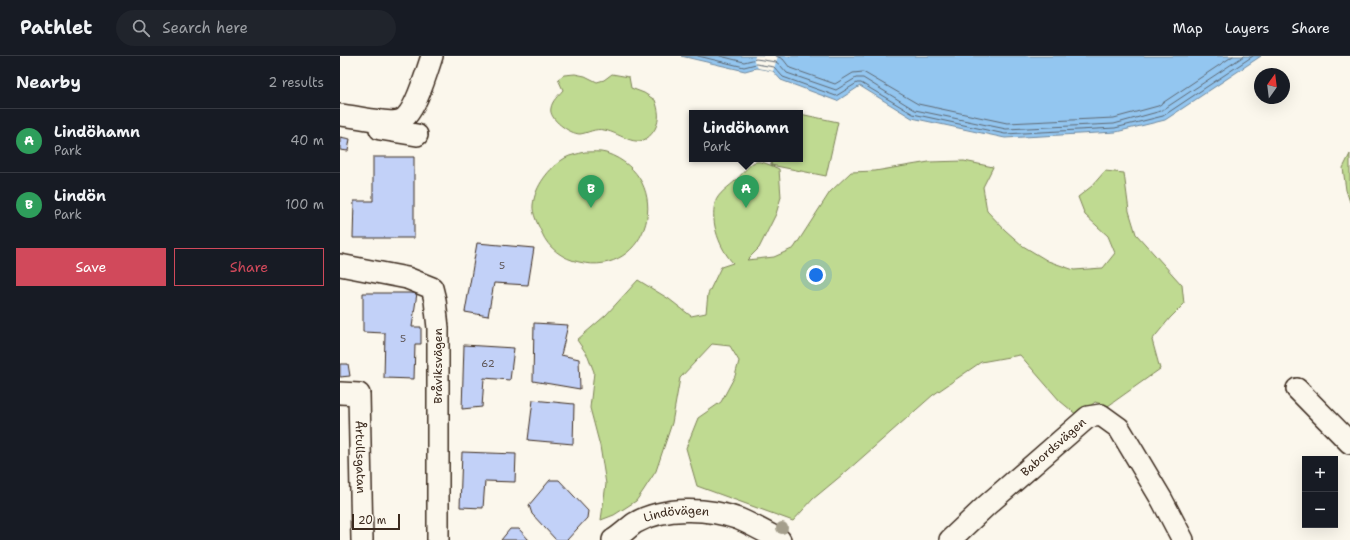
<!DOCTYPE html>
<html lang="en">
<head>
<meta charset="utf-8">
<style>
  :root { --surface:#171b24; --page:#20242c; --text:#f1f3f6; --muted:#9ea1a6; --line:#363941; --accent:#d1495b }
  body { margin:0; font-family:"Shantell Sans",sans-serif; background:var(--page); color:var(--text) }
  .controls { position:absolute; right:12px; bottom:12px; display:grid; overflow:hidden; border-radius:0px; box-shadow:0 4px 16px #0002 }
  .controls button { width:36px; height:36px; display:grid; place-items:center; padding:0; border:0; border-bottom:1px solid var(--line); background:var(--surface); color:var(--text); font:20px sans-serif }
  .compass { position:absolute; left:914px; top:12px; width:36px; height:36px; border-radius:50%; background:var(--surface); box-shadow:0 4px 16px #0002; rotate:14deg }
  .scale { position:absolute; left:12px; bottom:10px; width:48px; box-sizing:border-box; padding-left:4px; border:2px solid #3b2a1e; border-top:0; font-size:11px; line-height:14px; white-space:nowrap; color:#3b2a1e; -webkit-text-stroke:3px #fbf7ec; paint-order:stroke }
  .you { position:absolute; left:476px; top:219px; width:14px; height:14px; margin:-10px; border:3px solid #fff; border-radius:50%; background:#1a73e8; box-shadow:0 0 0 6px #1a73e833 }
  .badge { display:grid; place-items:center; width:26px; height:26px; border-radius:50%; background:var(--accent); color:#fff; font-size:13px; font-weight:700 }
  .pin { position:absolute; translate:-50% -33px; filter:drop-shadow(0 1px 2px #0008) }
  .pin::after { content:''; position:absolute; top:21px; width:14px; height:12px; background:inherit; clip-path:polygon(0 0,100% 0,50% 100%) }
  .popup { position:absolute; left:349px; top:54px; width:114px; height:52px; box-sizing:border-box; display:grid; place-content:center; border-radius:0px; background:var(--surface); filter:drop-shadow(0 1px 3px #0005); font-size:13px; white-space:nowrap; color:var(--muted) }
  .popup b { font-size:15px; color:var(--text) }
  .popup::after { content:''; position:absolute; left:50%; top:100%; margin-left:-8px; border:8px solid transparent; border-top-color:var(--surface) }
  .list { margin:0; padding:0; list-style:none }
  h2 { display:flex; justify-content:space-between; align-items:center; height:52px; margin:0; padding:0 16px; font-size:17px }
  h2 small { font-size:13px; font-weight:400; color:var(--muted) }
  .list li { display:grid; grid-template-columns:26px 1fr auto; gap:12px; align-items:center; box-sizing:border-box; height:64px; padding:0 16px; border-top:1px solid var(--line) }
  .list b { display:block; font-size:15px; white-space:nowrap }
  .list p { margin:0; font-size:13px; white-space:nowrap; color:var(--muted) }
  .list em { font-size:13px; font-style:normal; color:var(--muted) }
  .actions { display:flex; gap:8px; padding:12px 16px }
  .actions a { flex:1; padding:9px 0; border:1px solid var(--accent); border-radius:0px; text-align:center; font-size:14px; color:var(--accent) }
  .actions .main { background:var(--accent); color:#fff }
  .icon { flex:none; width:22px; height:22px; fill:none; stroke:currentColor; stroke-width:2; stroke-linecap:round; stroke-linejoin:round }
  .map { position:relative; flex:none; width:1010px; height:484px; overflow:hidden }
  header { display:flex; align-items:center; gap:24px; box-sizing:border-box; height:56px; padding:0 20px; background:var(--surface); border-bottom:1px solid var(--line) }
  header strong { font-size:19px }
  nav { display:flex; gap:22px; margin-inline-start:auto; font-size:14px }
  .search { width:280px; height:36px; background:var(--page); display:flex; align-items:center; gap:10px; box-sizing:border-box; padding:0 14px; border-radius:22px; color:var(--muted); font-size:15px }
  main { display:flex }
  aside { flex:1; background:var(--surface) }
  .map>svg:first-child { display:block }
</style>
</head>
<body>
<header>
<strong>Pathlet</strong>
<div class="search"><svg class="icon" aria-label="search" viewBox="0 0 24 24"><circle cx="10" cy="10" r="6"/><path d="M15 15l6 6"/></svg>Search here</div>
<nav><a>Map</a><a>Layers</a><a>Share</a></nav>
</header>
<main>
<aside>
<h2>Nearby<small>2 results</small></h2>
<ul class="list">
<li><span class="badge" style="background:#2e9e5b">A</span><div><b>Lindöhamn</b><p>Park</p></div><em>40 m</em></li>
<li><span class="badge" style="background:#2e9e5b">B</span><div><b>Lindön</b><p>Park</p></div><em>100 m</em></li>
</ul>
<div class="actions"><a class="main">Save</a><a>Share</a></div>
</aside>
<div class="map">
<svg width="1010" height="484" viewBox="0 0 1010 484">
  <rect width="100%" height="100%" fill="#fbf7ec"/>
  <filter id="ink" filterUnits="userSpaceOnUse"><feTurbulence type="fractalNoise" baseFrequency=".025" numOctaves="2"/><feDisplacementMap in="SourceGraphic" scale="8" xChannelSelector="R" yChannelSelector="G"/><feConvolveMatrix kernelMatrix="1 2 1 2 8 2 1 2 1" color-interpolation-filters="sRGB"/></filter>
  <g filter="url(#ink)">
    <path fill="#bfda91" stroke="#7d8258" d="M235,18l10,2 12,6 7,-2 8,-6 17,3 2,11 13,5 11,7c4,11 5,19 0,29 -15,25 -33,4 -51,1 -9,-2 -16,3 -24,4 -10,0 -32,-15 -29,-26 1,-7 7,-12 12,-18l-5,-11 6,-4z
      M460,58l38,8 -12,54 -55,-11 1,-6h28z
      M245,96c6,0 15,-1 21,1 72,25 43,126 -27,109 -16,-3 -31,-14 -37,-29 -4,-8 -10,-20 -9,-28 2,-19 16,-37 32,-47 5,-3 13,-4 20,-6z
      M1010,98v48l-4,-12 -3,-22z
      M624,105l29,6 -10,20 4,24 18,19 18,16 25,15 26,9 29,-2 12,-15 -7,-17 -23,-21 -7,-18 14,-11 13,-15 19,2 5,38 7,23 46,51 2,19 -14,14 -18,22 8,29 -52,37 -13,-4 -17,14 -18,-15 -40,-46 -39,7 -48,33 -85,75 -35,29 -20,22 -96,-35 -11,-38 12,-30 23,-16 14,-26 4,-15 -9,-15 -18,-2 -32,34 -8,45 -16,48 -13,20 -7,10 -22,14 -13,5 5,-36 -6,-38 -10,-38 4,-36 -6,-16 -11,-16 29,-25 32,-35 31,19 22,17 15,-3 2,-19 13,-27 12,-4c-13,-14 -23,-40 -18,-60 3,-10 14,-16 21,-23 19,-19 15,-24 43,-11l2,28 -5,17 -17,34 -12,12 27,-3 20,-9 36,-56 21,-20 24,-1 54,-9z"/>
    <path fill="#93c6f0" stroke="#70889c" d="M341,0h580l-96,64 -49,12 -111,6 -93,-20 -52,-32 -23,15 -56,-21 -8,-9 -17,-3 -11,3z"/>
    <path fill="#fbf7ec" d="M415,0h23l-5,15 -15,-3 -4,-7z"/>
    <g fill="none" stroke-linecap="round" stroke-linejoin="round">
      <path stroke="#5e6872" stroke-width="1" d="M358,0l46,11 12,-3 18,3 9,10 53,19 21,-13h4l52,31 92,20 110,-6 48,-12 90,-60
        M380,0l24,6 12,-3 20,3 4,3 7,8 49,17 20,-12h7l52,32 91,19 108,-5 47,-13 83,-55
        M436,0l7,3 7,9 45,16 18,-11 10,-1 55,32 89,19 107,-5 44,-12 75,-50"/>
    </g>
    <path fill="#c2d1f8" stroke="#3b2a1e" d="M0,81l10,2 -2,12 -8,-1z
      M33,101h41v81h-61l1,-37h19z
      M137,187l57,5 -6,37 -34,-2 -6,33 -23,-4z
      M23,237h54l-5,34h9v17h-6l-1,35 -30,-1 1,-45 -22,-1z
      M194,267l34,2 -7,30 18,4 1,30 -47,-8z
      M124,289l50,3 -4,32 -26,-2 -2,29 -20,2z
      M0,308h8l2,12 -10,1z
      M193,344l41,4 -1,40 -45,-4z
      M122,396l54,2 -1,28 -30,-1 -2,27 -23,-1z
      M210,424h9l29,31 -1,7 -20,22h-11l-24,-26 -3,-9z
      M170,473h9l10,11h-28z"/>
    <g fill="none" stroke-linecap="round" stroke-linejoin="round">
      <defs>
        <g id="minor">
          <path d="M0,59c14,1 48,9 59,6 15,-4 28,-50 33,-65"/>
          <path d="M40,73l37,6"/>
          <path d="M0,209l67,13 25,10 3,12 3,28v212"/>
          <path d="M957,333l53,54"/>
          <path id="s1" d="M0,337l19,1 3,146"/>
          <path id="s2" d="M273,484c8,-5 15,-12 22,-17 29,-17 74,-15 104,-4 14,6 28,14 41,21"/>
          <path id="s3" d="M610,484l37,-35 101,-88 13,-2 18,13 43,72 21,40"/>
        </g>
      </defs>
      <use href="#minor" stroke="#3b2a1e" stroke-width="24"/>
      <use href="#minor" stroke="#fbf7ec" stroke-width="21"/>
    </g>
    <circle fill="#a49e8b" cx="442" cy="472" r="6"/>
  </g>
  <g text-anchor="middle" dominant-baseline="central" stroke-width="3" stroke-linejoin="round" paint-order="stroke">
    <g font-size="10" fill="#5d5454">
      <text x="162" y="209">5</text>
      <text x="63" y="282">5</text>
      <text x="148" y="307">62</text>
    </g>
    <g font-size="12" fill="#3b2a1e" stroke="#fbf7ec">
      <text transform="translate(98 310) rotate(-90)">Bråviksvägen</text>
      <text stroke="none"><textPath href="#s3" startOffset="139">Babordsvägen</textPath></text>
      <text stroke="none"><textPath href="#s1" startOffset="82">Årtullsgatan</textPath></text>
      <text stroke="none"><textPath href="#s2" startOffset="71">Lindövägen</textPath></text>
    </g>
  </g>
</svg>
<div class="controls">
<button>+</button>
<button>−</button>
</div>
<svg class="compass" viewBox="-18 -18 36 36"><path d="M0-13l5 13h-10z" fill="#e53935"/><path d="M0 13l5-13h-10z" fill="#9ea1a6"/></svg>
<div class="scale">20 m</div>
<div class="you"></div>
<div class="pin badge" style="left:406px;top:152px;background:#2e9e5b">A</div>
<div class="popup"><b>Lindöhamn</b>Park</div>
<div class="pin badge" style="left:251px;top:152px;background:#2e9e5b">B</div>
</div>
</main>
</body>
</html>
